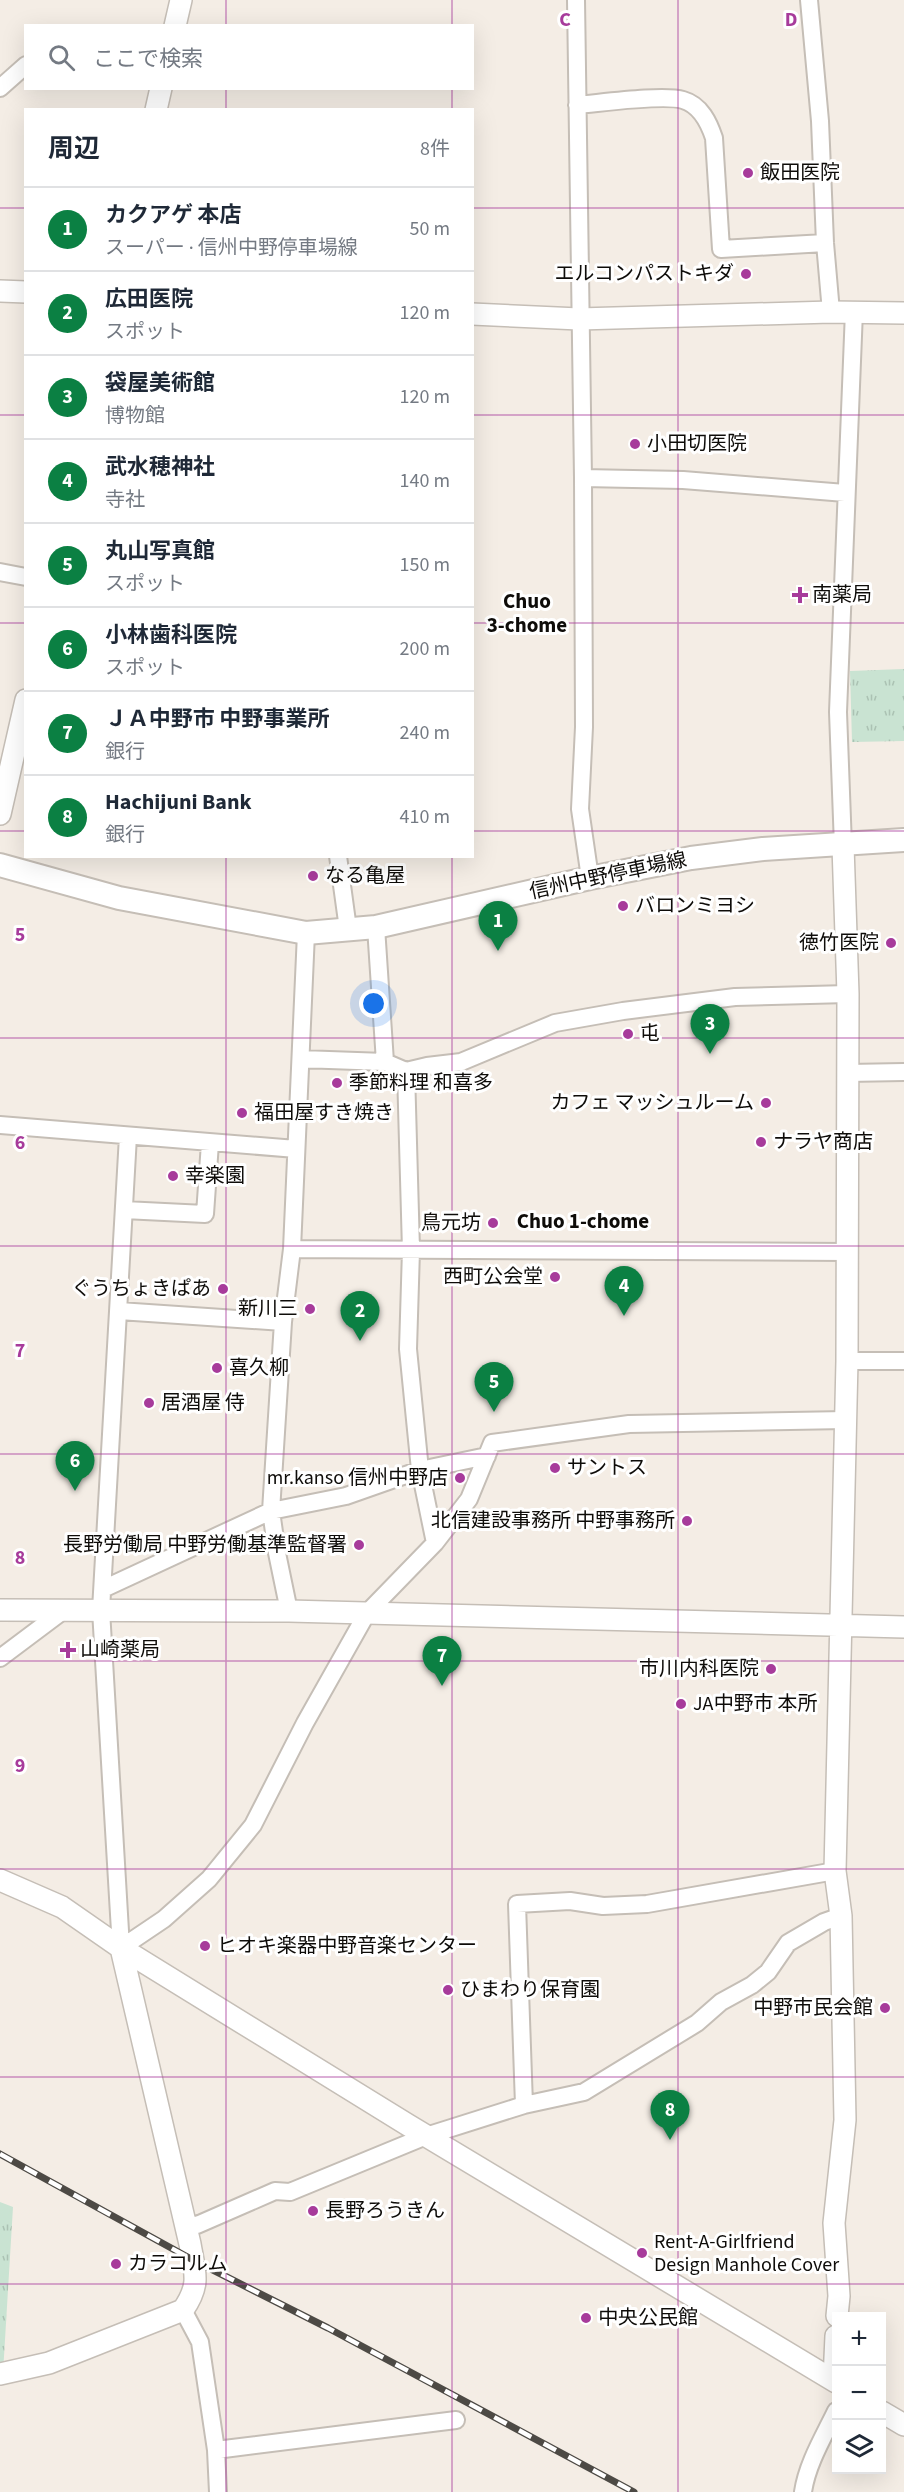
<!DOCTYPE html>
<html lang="ja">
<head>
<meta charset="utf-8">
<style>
  :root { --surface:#fff; --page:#f6f6f7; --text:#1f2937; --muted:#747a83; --line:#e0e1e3; --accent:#0b8043 }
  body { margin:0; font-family:"Source Sans 3","Noto Sans JP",sans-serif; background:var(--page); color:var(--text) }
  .controls { position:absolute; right:18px; bottom:18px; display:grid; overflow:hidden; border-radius:0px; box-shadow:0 6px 24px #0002 }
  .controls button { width:54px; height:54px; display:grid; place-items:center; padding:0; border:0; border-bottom:2px solid var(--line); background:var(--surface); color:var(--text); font:30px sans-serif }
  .you { position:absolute; left:374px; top:1004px; width:21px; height:21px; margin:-15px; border:4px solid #fff; border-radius:50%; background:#1a73e8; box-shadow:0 0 0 9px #1a73e833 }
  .badge { display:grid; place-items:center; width:39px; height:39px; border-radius:50%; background:var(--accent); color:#fff; font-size:20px; font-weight:700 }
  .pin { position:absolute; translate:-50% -50px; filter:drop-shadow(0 2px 3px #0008) }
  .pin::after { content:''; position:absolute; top:32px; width:21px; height:18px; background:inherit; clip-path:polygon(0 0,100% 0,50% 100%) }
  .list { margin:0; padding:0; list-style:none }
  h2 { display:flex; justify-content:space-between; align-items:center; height:78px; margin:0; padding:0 24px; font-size:26px }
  h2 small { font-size:20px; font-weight:400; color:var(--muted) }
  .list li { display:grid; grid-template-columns:39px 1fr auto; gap:18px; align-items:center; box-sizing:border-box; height:84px; padding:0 24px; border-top:2px solid var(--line) }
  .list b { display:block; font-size:22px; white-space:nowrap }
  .list p { margin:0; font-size:20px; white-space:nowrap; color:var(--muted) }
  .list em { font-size:20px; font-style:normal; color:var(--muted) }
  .icon { flex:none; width:33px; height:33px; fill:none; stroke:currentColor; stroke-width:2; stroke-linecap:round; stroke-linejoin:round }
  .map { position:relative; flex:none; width:904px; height:2492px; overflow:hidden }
  .search { position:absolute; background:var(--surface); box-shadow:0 6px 24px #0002; left:24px; top:24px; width:450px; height:66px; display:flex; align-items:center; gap:15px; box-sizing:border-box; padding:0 21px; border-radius:0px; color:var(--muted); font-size:22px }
  .panel { position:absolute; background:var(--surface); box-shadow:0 6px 24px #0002; left:24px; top:108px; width:450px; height:750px; border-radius:0px }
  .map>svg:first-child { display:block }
</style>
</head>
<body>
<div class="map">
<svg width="904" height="2492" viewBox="0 0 904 2492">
  <defs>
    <pattern id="park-tufts" width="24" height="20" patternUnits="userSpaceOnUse" patternTransform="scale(1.5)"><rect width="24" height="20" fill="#c9e3d2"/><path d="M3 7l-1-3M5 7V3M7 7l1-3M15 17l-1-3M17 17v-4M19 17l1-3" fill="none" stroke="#abc2b3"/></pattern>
  </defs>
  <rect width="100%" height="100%" fill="#f4ede5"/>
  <path fill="url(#park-tufts)" d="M904,669v72l-52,1 -2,-71z
    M0,2202l13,5 -10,166 -3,1z"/>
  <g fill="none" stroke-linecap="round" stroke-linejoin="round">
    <defs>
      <path id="minor" d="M576,0l7,478 1,249 -4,82 10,69
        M809,0l11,121 5,122 6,69
        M0,88l26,-23
        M577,105c24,-2 86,-11 106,-5 18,5 26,23 31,38l7,111 104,-6
        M583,478l100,2 162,13
        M0,572l26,5
        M843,846l-5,-134 16,-401
        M338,856l10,73
        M376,927l9,135 21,9 5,179 -3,99 12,121 15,73
        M301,1059l84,3
        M406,1071l21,-5 34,-4 94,-39 68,-12 112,-14 113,-3
        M847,1073l57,-1
        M0,1125l296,24
        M124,1210l81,4 5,-71
        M292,1249l556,3
        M119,1311l164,11
        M847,1361h57
        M103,1589l168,-78 75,-15 74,-26 67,-14
        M289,1611l-12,-58 -6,-42 12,-189 9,-73 14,-316
        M0,1658l64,-48
        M121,1948l43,-29 45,-40 44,-54 52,-102 62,-110 68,-70 34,-44 23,-56 137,-19 217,-4
        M121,1948l-20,-338 27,-474
        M524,2105l-7,-201 53,-3 33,5 44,-2 188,-33
        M186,2224l11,1 78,-34 15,1 136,-56 98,-31 60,-13 113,-69 24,-21 31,-17 16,-13 20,-29 36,-21 17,-6
        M183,2310l17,32 16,108 2,42
        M216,2450l240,-30
        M803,2492c4,-28 21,-56 33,-81"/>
      <path id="tertiary" d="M175,26l6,-26
        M156,110l5,-22
        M0,291l26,1
        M472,314l107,5 252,-7 73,1
        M0,814l26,-114
        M0,1610l289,1 615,16
        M0,1880l62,27 59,41 287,177 428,257
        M837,2316l2,-20 -5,-73 11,-103 -4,-204 -6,-45 12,-510 1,-367 -5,-148
        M0,2374l49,-11 134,-53c18,-26 12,-37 7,-66l-69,-296
        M834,2380l2,-44
        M882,2412l22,13"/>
      <path id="secondary" d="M0,865l119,33 187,35 70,-6 214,-49 101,-20 72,-9 141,-9"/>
    </defs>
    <use href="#minor" stroke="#c5beb6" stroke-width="20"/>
    <use href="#tertiary" stroke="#c5beb6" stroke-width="24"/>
    <use href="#secondary" stroke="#c5beb6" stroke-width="26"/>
    <use href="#minor" stroke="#fff" stroke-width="16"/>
    <use href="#tertiary" stroke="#fff" stroke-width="21"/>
    <use href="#secondary" stroke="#fff" stroke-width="22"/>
    <defs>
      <path id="rail" d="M0,2154l193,106 135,68 306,164"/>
    </defs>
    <use href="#rail" stroke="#4d4a45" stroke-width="7"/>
    <use href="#rail" stroke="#fff" stroke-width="4.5" stroke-dasharray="14" stroke-linecap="butt"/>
  </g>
  <path fill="none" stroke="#a73b9b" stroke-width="1.5" stroke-opacity="0.55" d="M226,0v26M452,0v26M678,0v2492M226,88v22M452,88v22M0,208h26M472,208h432M0,415h26M472,415h432M0,623h26M472,623h432M0,831h26M472,831h432M226,856v1636M452,856v1636M0,1038h904M0,1246h904M0,1454h904M0,1661h904M0,1869h904M0,2077h904M0,2284h904"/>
  <g fill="#a73b9b" stroke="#fff" stroke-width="2">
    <circle cx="748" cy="173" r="6"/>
    <circle cx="746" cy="274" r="6"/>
    <circle cx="635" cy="444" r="6"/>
    <path d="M797 586h6v6h6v6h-6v6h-6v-6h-6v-6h6z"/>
    <circle cx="313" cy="876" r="6"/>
    <circle cx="623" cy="906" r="6"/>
    <circle cx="891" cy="943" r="6"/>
    <circle cx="628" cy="1034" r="6"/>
    <circle cx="337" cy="1083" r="6"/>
    <circle cx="766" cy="1103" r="6"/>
    <circle cx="242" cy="1113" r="6"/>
    <circle cx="761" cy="1142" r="6"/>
    <circle cx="173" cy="1176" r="6"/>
    <circle cx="493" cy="1223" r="6"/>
    <circle cx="555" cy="1277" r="6"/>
    <circle cx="223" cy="1289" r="6"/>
    <circle cx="310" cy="1309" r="6"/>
    <circle cx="217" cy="1368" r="6"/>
    <circle cx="149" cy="1403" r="6"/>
    <circle cx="555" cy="1468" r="6"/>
    <circle cx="460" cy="1478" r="6"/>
    <circle cx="687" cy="1521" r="6"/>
    <circle cx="359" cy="1545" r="6"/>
    <path d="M65 1641h6v6h6v6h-6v6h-6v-6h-6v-6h6z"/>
    <circle cx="771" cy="1669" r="6"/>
    <circle cx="681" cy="1704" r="6"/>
    <circle cx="205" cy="1946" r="6"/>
    <circle cx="448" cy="1990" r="6"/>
    <circle cx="885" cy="2008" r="6"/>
    <circle cx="313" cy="2211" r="6"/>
    <circle cx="642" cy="2253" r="6"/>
    <circle cx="116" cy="2264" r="6"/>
    <circle cx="586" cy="2318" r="6"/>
  </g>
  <g text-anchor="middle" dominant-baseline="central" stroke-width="6" stroke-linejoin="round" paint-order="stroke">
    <g font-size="20" fill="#0e0c09" stroke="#fff" text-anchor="start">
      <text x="760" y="173">飯田医院</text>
      <text x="734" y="274" text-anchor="end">エルコンパストキダ</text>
      <text x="647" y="444">小田切医院</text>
      <text x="812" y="595">南薬局</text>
      <text x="325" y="876">なる亀屋</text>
      <text x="635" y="906">バロンミヨシ</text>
      <text x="879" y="943" text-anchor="end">徳竹医院</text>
      <text x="640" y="1034">屯</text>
      <text x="349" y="1083">季節料理 和喜多</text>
      <text x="754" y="1103" text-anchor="end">カフェ マッシュルーム</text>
      <text x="254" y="1113">福田屋すき焼き</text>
      <text x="773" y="1142">ナラヤ商店</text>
      <text x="185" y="1176">幸楽園</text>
      <text x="481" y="1223" text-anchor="end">鳥元坊</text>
      <text x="543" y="1277" text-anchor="end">西町公会堂</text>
      <text x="211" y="1289" text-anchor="end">ぐうちょきぱあ</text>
      <text x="298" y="1309" text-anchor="end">新川三</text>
      <text x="229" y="1368">喜久柳</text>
      <text x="161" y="1403">居酒屋 侍</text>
      <text x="567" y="1468">サントス</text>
      <text x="448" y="1478" text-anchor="end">mr.kanso 信州中野店</text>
      <text x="675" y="1521" text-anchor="end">北信建設事務所 中野事務所</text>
      <text x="347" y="1545" text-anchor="end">長野労働局 中野労働基準監督署</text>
      <text x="80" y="1650">山崎薬局</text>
      <text x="759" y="1669" text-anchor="end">市川内科医院</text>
      <text x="693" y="1704">JA中野市 本所</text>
      <text x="217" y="1946">ヒオキ楽器中野音楽センター</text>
      <text x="460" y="1990">ひまわり保育園</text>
      <text x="873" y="2008" text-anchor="end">中野市民会館</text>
      <text x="325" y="2211">長野ろうきん</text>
      <text x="654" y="2242">Rent-A-Girlfriend<tspan x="654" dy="23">Design Manhole Cover</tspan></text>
      <text x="128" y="2264">カラコルム</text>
      <text x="598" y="2318">中央公民館</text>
    </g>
    <g font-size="20" fill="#0e0c09" stroke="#fff">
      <text transform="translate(608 876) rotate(-12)">信州中野停車場線</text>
    </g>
    <g font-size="21" font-weight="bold" fill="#0e0c09" stroke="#fff">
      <text x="527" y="601">Chuo<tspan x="527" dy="24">3-chome</tspan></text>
      <text x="583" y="1221">Chuo 1-chome</text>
    </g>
  </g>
  <g font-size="20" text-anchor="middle" font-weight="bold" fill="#a73b9b" stroke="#fff" stroke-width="6" stroke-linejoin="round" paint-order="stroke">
    <text x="565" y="26">C</text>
    <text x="791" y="26">D</text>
    <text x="20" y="941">5</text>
    <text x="20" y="1149">6</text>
    <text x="20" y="1357">7</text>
    <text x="20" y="1564">8</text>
    <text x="20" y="1772">9</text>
  </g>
</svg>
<div class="controls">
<button>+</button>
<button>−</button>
<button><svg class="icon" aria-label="layers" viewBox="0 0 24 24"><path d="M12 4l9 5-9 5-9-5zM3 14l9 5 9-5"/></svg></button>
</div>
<div class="you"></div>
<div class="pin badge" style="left:498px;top:951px">1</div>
<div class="pin badge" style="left:360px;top:1341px">2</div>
<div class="pin badge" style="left:710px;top:1054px">3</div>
<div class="pin badge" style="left:624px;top:1316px">4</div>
<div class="pin badge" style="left:494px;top:1412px">5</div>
<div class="pin badge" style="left:75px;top:1491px">6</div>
<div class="pin badge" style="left:442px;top:1686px">7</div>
<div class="pin badge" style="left:670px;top:2140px">8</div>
<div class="search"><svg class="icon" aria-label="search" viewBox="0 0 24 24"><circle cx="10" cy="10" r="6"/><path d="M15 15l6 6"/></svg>ここで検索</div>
<section class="panel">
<h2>周辺<small>8件</small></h2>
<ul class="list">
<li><span class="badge">1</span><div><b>カクアゲ 本店</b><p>スーパー · 信州中野停車場線</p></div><em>50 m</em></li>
<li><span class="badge">2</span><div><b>広田医院</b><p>スポット</p></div><em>120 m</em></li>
<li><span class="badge">3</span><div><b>袋屋美術館</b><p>博物館</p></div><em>120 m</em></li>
<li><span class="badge">4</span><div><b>武水穂神社</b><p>寺社</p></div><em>140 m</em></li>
<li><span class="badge">5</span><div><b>丸山写真館</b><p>スポット</p></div><em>150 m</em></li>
<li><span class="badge">6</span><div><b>小林歯科医院</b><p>スポット</p></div><em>200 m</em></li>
<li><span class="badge">7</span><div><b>ＪＡ中野市 中野事業所</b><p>銀行</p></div><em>240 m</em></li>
<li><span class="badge">8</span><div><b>Hachijuni Bank</b><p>銀行</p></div><em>410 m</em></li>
</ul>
</section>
</div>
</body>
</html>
